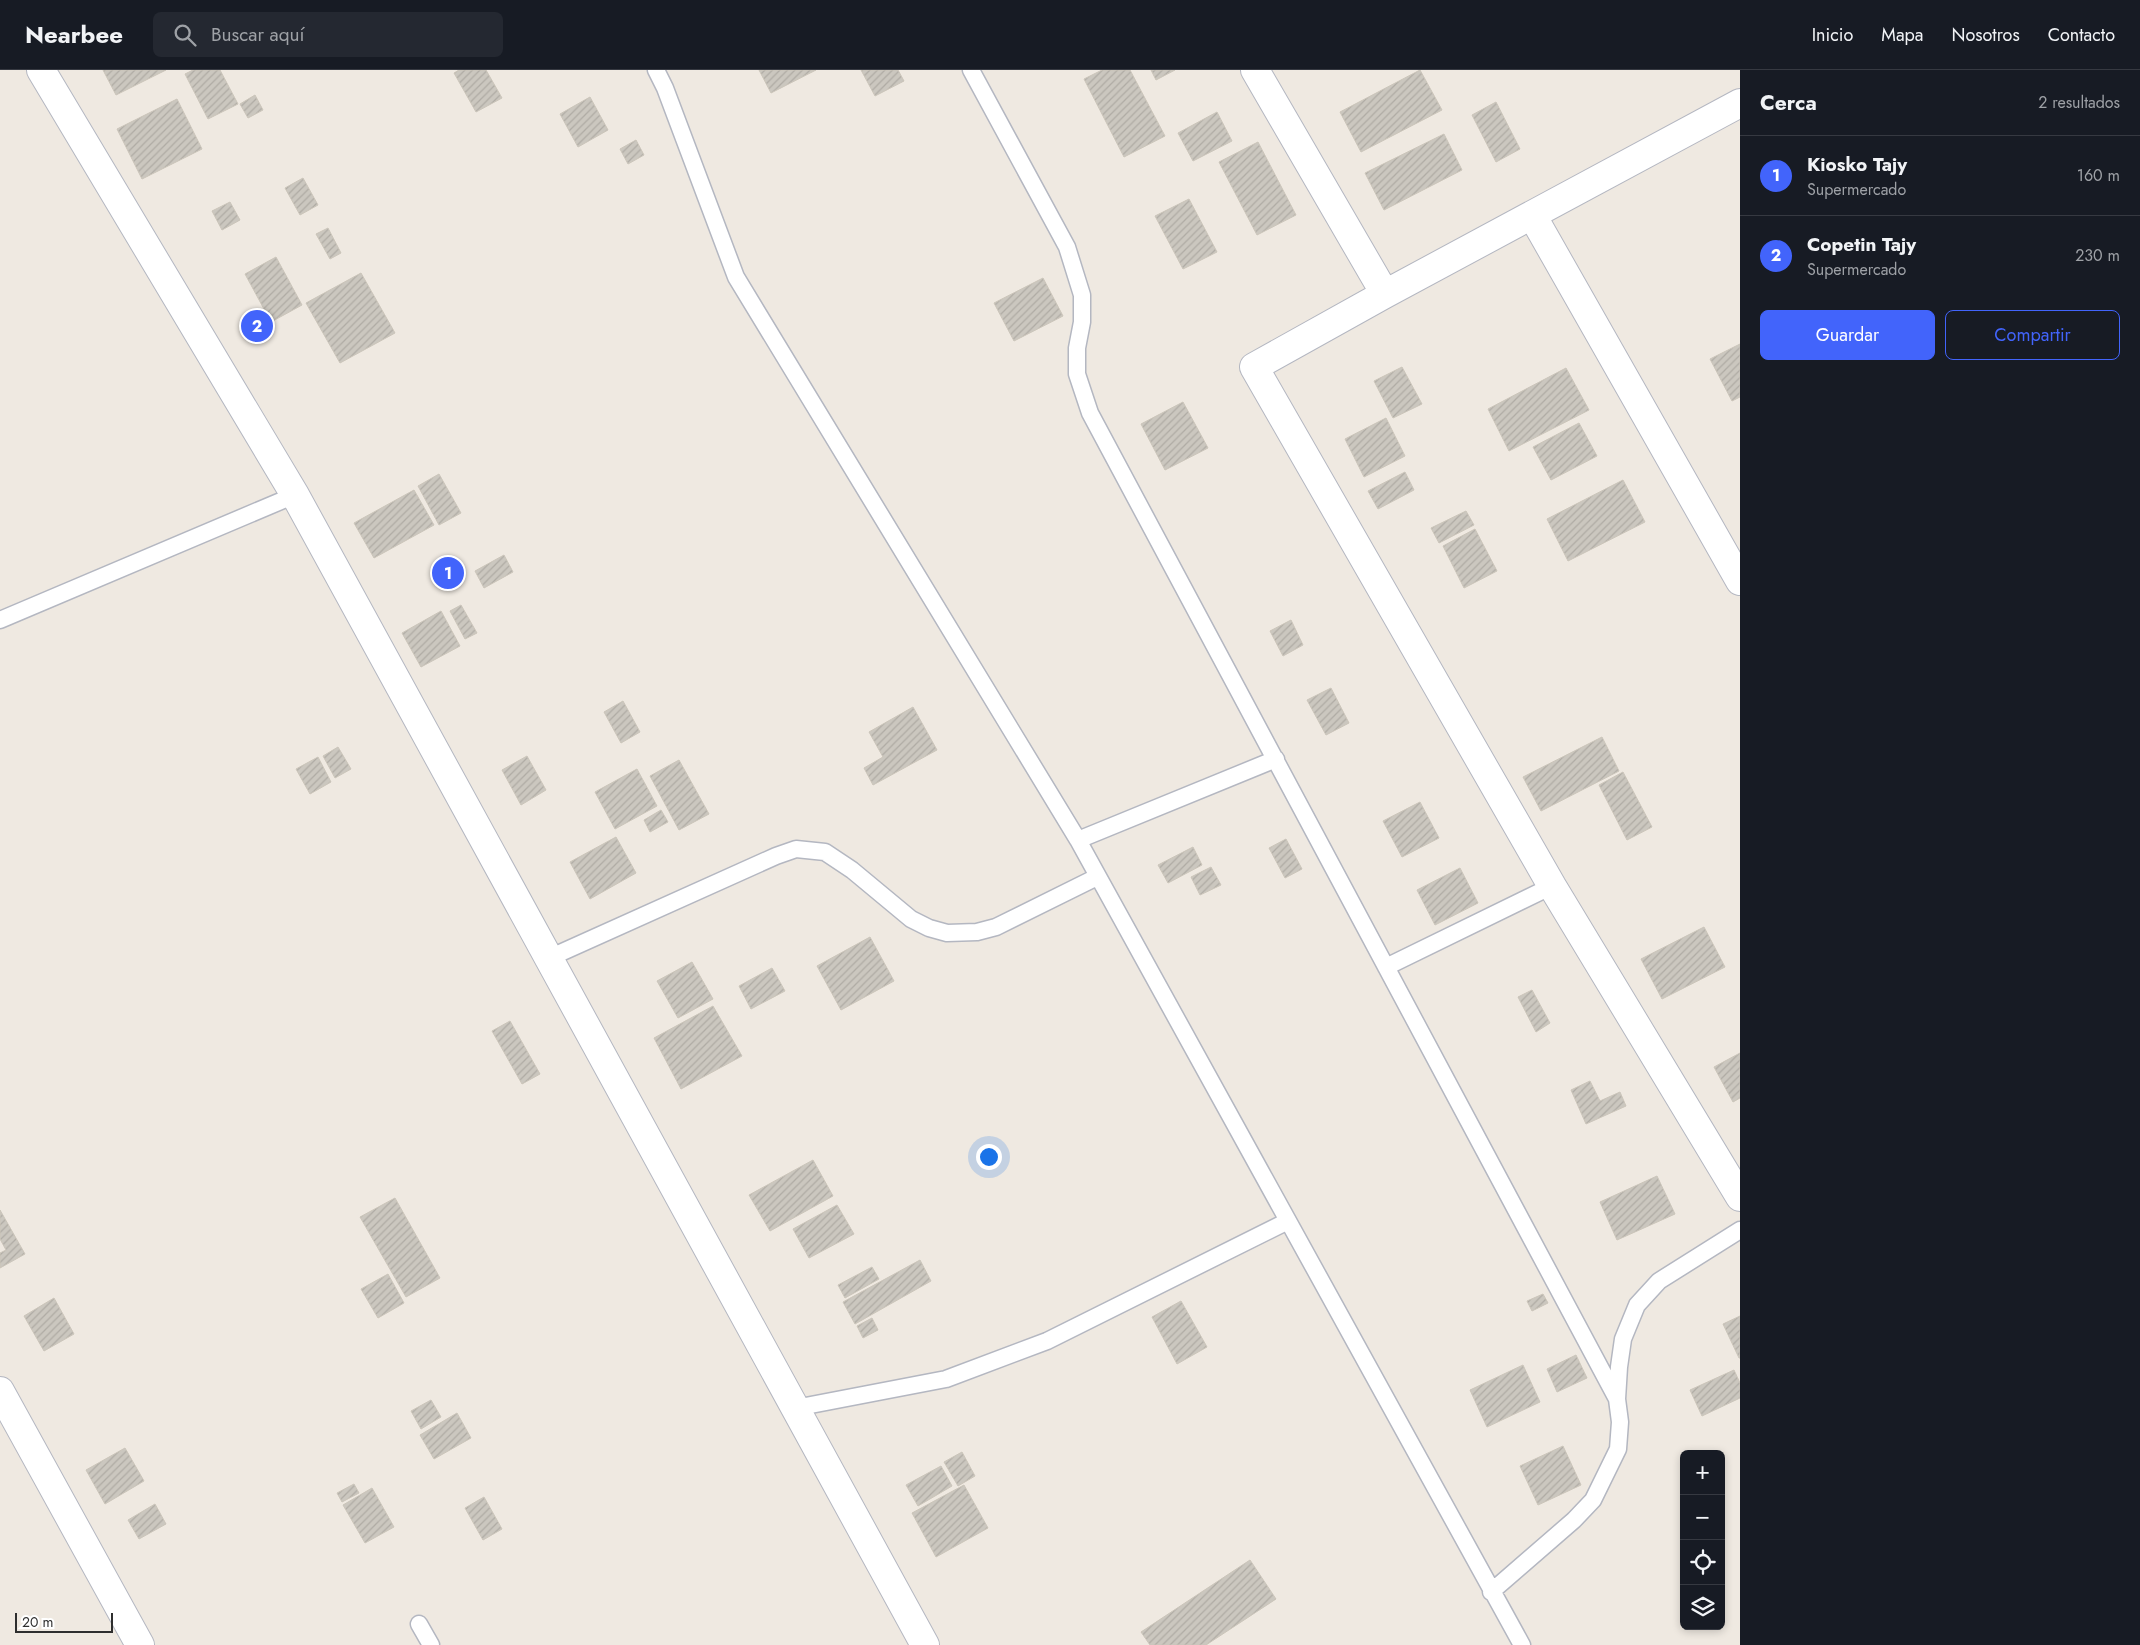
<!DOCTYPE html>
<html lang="es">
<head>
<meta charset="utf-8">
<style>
  :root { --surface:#171b24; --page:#242831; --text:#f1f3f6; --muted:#9ea1a6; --line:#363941; --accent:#4264fb }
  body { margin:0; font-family:Jost,sans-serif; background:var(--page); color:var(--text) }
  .controls { position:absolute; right:15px; bottom:15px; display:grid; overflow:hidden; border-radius:8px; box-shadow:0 2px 8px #0003 }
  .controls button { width:45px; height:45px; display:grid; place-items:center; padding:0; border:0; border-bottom:1px solid var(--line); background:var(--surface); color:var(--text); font:25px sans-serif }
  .scale { position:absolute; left:15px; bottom:12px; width:98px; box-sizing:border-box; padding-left:5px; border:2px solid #2e2e2e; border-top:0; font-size:14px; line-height:18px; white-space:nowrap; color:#2e2e2e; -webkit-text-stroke:4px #fff; paint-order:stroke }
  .you { position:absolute; left:988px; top:1086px; width:18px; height:18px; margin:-12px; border:4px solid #fff; border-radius:50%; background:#1a73e8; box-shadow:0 0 0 8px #1a73e833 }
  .badge { display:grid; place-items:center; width:32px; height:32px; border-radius:50%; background:var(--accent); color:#fff; font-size:16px; font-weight:700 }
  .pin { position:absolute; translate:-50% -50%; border:2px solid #fff; box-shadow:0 1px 5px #0006 }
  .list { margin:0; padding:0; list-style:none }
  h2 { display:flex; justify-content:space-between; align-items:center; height:65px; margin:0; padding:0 20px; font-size:21px }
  h2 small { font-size:16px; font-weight:400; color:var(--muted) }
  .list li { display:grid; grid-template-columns:32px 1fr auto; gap:15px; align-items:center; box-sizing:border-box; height:80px; padding:0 20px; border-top:1px solid var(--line) }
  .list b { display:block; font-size:19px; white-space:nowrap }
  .list p { margin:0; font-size:16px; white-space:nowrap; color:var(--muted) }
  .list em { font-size:16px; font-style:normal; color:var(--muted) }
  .actions { display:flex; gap:10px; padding:15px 20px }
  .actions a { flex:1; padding:11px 0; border:1px solid var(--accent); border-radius:8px; text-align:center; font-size:18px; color:var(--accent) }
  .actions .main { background:var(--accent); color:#fff }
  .icon { flex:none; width:28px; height:28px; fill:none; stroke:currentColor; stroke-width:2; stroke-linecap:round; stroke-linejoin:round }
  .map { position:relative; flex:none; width:1740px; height:1575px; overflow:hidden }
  header { display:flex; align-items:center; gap:30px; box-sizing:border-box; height:70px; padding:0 25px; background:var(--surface); border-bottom:1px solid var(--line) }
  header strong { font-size:24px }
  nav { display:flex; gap:28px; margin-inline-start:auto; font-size:18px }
  .search { width:350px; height:45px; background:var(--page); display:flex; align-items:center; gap:12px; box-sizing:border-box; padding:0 18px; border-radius:8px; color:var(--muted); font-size:19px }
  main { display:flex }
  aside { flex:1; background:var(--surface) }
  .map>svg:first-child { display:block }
</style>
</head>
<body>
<header>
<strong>Nearbee</strong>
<div class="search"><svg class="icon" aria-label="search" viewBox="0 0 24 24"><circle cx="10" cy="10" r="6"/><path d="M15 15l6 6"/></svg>Buscar aquí</div>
<nav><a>Inicio</a><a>Mapa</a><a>Nosotros</a><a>Contacto</a></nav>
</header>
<main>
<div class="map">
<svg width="1740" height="1575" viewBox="0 0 1740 1575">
  <defs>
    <pattern id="building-hatch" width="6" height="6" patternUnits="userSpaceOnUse" patternTransform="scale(1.25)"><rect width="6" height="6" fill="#cbc7bf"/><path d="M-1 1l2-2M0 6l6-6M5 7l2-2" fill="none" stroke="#afaba4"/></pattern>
  </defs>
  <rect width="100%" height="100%" fill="#efe9e1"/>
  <path fill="url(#building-hatch)" stroke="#cbc5ba" d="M103,0h63l-50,25z
    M193,0h27l18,34 -30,15 -23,-45z
    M459,0h27l16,28 -26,14 -22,-39z
    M759,0h57l-45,23z
    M861,0h37l6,11 -29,15z
    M1102,0h28l35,66 -41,21 -40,-78z
    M1151,0h24l-19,10z
    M1420,0l22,40 -81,42 -21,-40z
    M255,25l8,15 -15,8 -8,-14z
    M590,27l18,33 -30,17 -18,-33z
    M177,29l25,50 -60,30 -25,-50z
    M1496,32l24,47 -24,13 -24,-47z
    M1217,42l15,29 -39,20 -15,-28z
    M1444,64l18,36 -78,40 -19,-37z
    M636,70l8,15 -16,9 -8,-15z
    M1258,72l38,73 -39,20 -38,-73z
    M303,108l15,27 -18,10 -15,-27z
    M1189,129l28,53 -34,17 -28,-53z
    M230,132l10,18 -18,10 -10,-19z
    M328,158l13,25 -11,6 -14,-25z
    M276,187l26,48 -31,17 -26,-48z
    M361,203l34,60 -55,30 -34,-60z
    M1043,208l20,38 -49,25 -20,-38z
    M1740,274v53l-8,4 -22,-42z
    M1402,297l20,37 -29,14 -19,-37z
    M1566,298l23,42 -80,41 -21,-42z
    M1183,332l25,46 -43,22 -24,-46z
    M1386,348l19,38 -41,21 -19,-38z
    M1579,353l18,33 -46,24 -18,-33z
    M1405,402l9,18 -36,19 -10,-18z
    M439,404l22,39 -22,12 -21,-39z
    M1623,410l22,42 -77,39 -21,-42z
    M414,420l20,35 -60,33 -20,-35z
    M1466,441l8,14 -35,18 -8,-15z
    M1475,459l22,42 -33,17 -21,-42z
    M504,485l9,17 -29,16 -9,-17z
    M461,535l16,28 -12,6 -15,-28z
    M441,541l19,35 -39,21 -19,-34z
    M1291,550l12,25 -20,11 -13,-25z
    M1331,618l18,35 -23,12 -19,-35z
    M623,631l17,31 -19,11 -17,-31z
    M913,637l24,43 -64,35 -9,-17 19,-11 -14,-25z
    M1602,667l17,34 -78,40 -18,-34z
    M338,677l13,22 -16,9 -12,-22z
    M527,686l19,34 -25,15 -19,-35z
    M318,687l13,25 -21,12 -14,-25z
    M679,690l30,54 -30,16 -29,-54z
    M637,699l20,37 -42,23 -20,-37z
    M1623,702l29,55 -25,13 -28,-55z
    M1420,732l19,36 -37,19 -19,-36z
    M661,740l7,12 -18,10 -6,-12z
    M616,767l20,36 -46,26 -20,-37z
    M1286,769l16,30 -17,9 -16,-30z
    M1193,777l9,18 -34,18 -10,-18z
    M1211,797l10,18 -21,10 -9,-18z
    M1460,798l18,35 -43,22 -18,-35z
    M1704,857l21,40 -63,32 -21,-40z
    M870,867l24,44 -53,29 -24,-44z
    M692,892l21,37 -35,19 -21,-37z
    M772,898l13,23 -34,18 -12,-23z
    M1532,920l18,33 -14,9 -18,-35z
    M713,936l29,50 -61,33 -27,-51z
    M510,951l30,53 -18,10 -30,-53z
    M1740,983v45l-7,4 -19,-35z
    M1590,1011l10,20 20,-9 6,14 -40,18 -15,-34z
    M813,1090l20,36 -63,35 -21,-36z
    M1657,1106l18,38 -58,26 -17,-38z
    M395,1128l45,80 -34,19 -46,-80z
    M837,1135l17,29 -45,24 -16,-29z
    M0,1140l25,44 -25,14v-15l6,-3 -6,-11z
    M920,1190l11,21 -76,43 -12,-22z
    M872,1197l7,12 -34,19 -7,-13z
    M388,1204l16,29 -26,15 -17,-29z
    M1543,1224l5,9 -16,8 -5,-10z
    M54,1228l20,36 -30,17 -20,-35z
    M1181,1231l26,46 -30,17 -25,-47z
    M1740,1246v42h-1l-16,-34z
    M872,1248l6,12 -15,8 -6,-12z
    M1576,1285l11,23 -30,14 -10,-23z
    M1523,1295l17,37 -53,25 -17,-37z
    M1734,1300l6,13v15l-38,18 -12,-26z
    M431,1330l10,17 -20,12 -10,-18z
    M457,1343l14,25 -37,21 -14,-24z
    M1563,1376l18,39 -43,20 -18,-39z
    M125,1378l19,33 -39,23 -19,-34z
    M962,1382l13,24 -17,10 -14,-24z
    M941,1396l11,20 -34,20 -12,-21z
    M354,1414l5,9 -17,9 -5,-9z
    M964,1415l24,43 -52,29 -24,-44z
    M372,1418l22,39 -29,16 -22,-38z
    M484,1427l18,32 -19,11 -18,-32z
    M155,1434l11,20 -27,15 -11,-19z
    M1250,1490l26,39 -70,46h-56l-9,-13z"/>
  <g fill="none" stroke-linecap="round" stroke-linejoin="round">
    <defs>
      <path id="service" d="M656,0l9,18 71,189 342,563 444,805
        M971,0l96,177 15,48v27l-5,26v26l13,39 527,986
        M0,550l295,-125
        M1078,770l198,-81
        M549,888l227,-102 20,-7 29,3 27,18 59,49 18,9 18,5 30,-1 19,-5 101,-50
        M1386,897l166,-81
        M795,1338l151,-29 101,-38 241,-120
        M1491,1522l83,-72 19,-20 25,-51 2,-27 -3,-23 2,-32 4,-28 14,-34 22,-24 81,-51
        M419,1554l12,21"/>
      <path id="minor" d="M41,0l254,425 630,1150
        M1255,0l130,224
        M1740,33l-355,191 -131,73 298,519 188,311
        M1532,145l208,366
        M0,1321l140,254"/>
    </defs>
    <use href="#service" stroke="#b4b7c1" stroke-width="19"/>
    <use href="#minor" stroke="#b4b7c1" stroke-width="30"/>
    <use href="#service" stroke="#fff" stroke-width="16"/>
    <use href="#minor" stroke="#fff" stroke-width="28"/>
  </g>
</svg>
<div class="controls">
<button>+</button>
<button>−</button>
<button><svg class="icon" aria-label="locate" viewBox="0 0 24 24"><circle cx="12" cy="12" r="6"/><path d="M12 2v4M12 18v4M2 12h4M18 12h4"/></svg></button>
<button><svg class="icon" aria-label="layers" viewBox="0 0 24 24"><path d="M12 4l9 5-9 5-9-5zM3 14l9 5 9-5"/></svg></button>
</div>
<div class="scale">20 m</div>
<div class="you"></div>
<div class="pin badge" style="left:448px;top:503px">1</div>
<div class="pin badge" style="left:257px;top:256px">2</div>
</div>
<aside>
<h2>Cerca<small>2 resultados</small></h2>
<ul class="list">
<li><span class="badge">1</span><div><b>Kiosko Tajy</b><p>Supermercado</p></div><em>160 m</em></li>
<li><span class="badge">2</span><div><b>Copetin Tajy</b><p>Supermercado</p></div><em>230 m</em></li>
</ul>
<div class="actions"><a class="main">Guardar</a><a>Compartir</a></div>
</aside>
</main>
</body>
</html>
